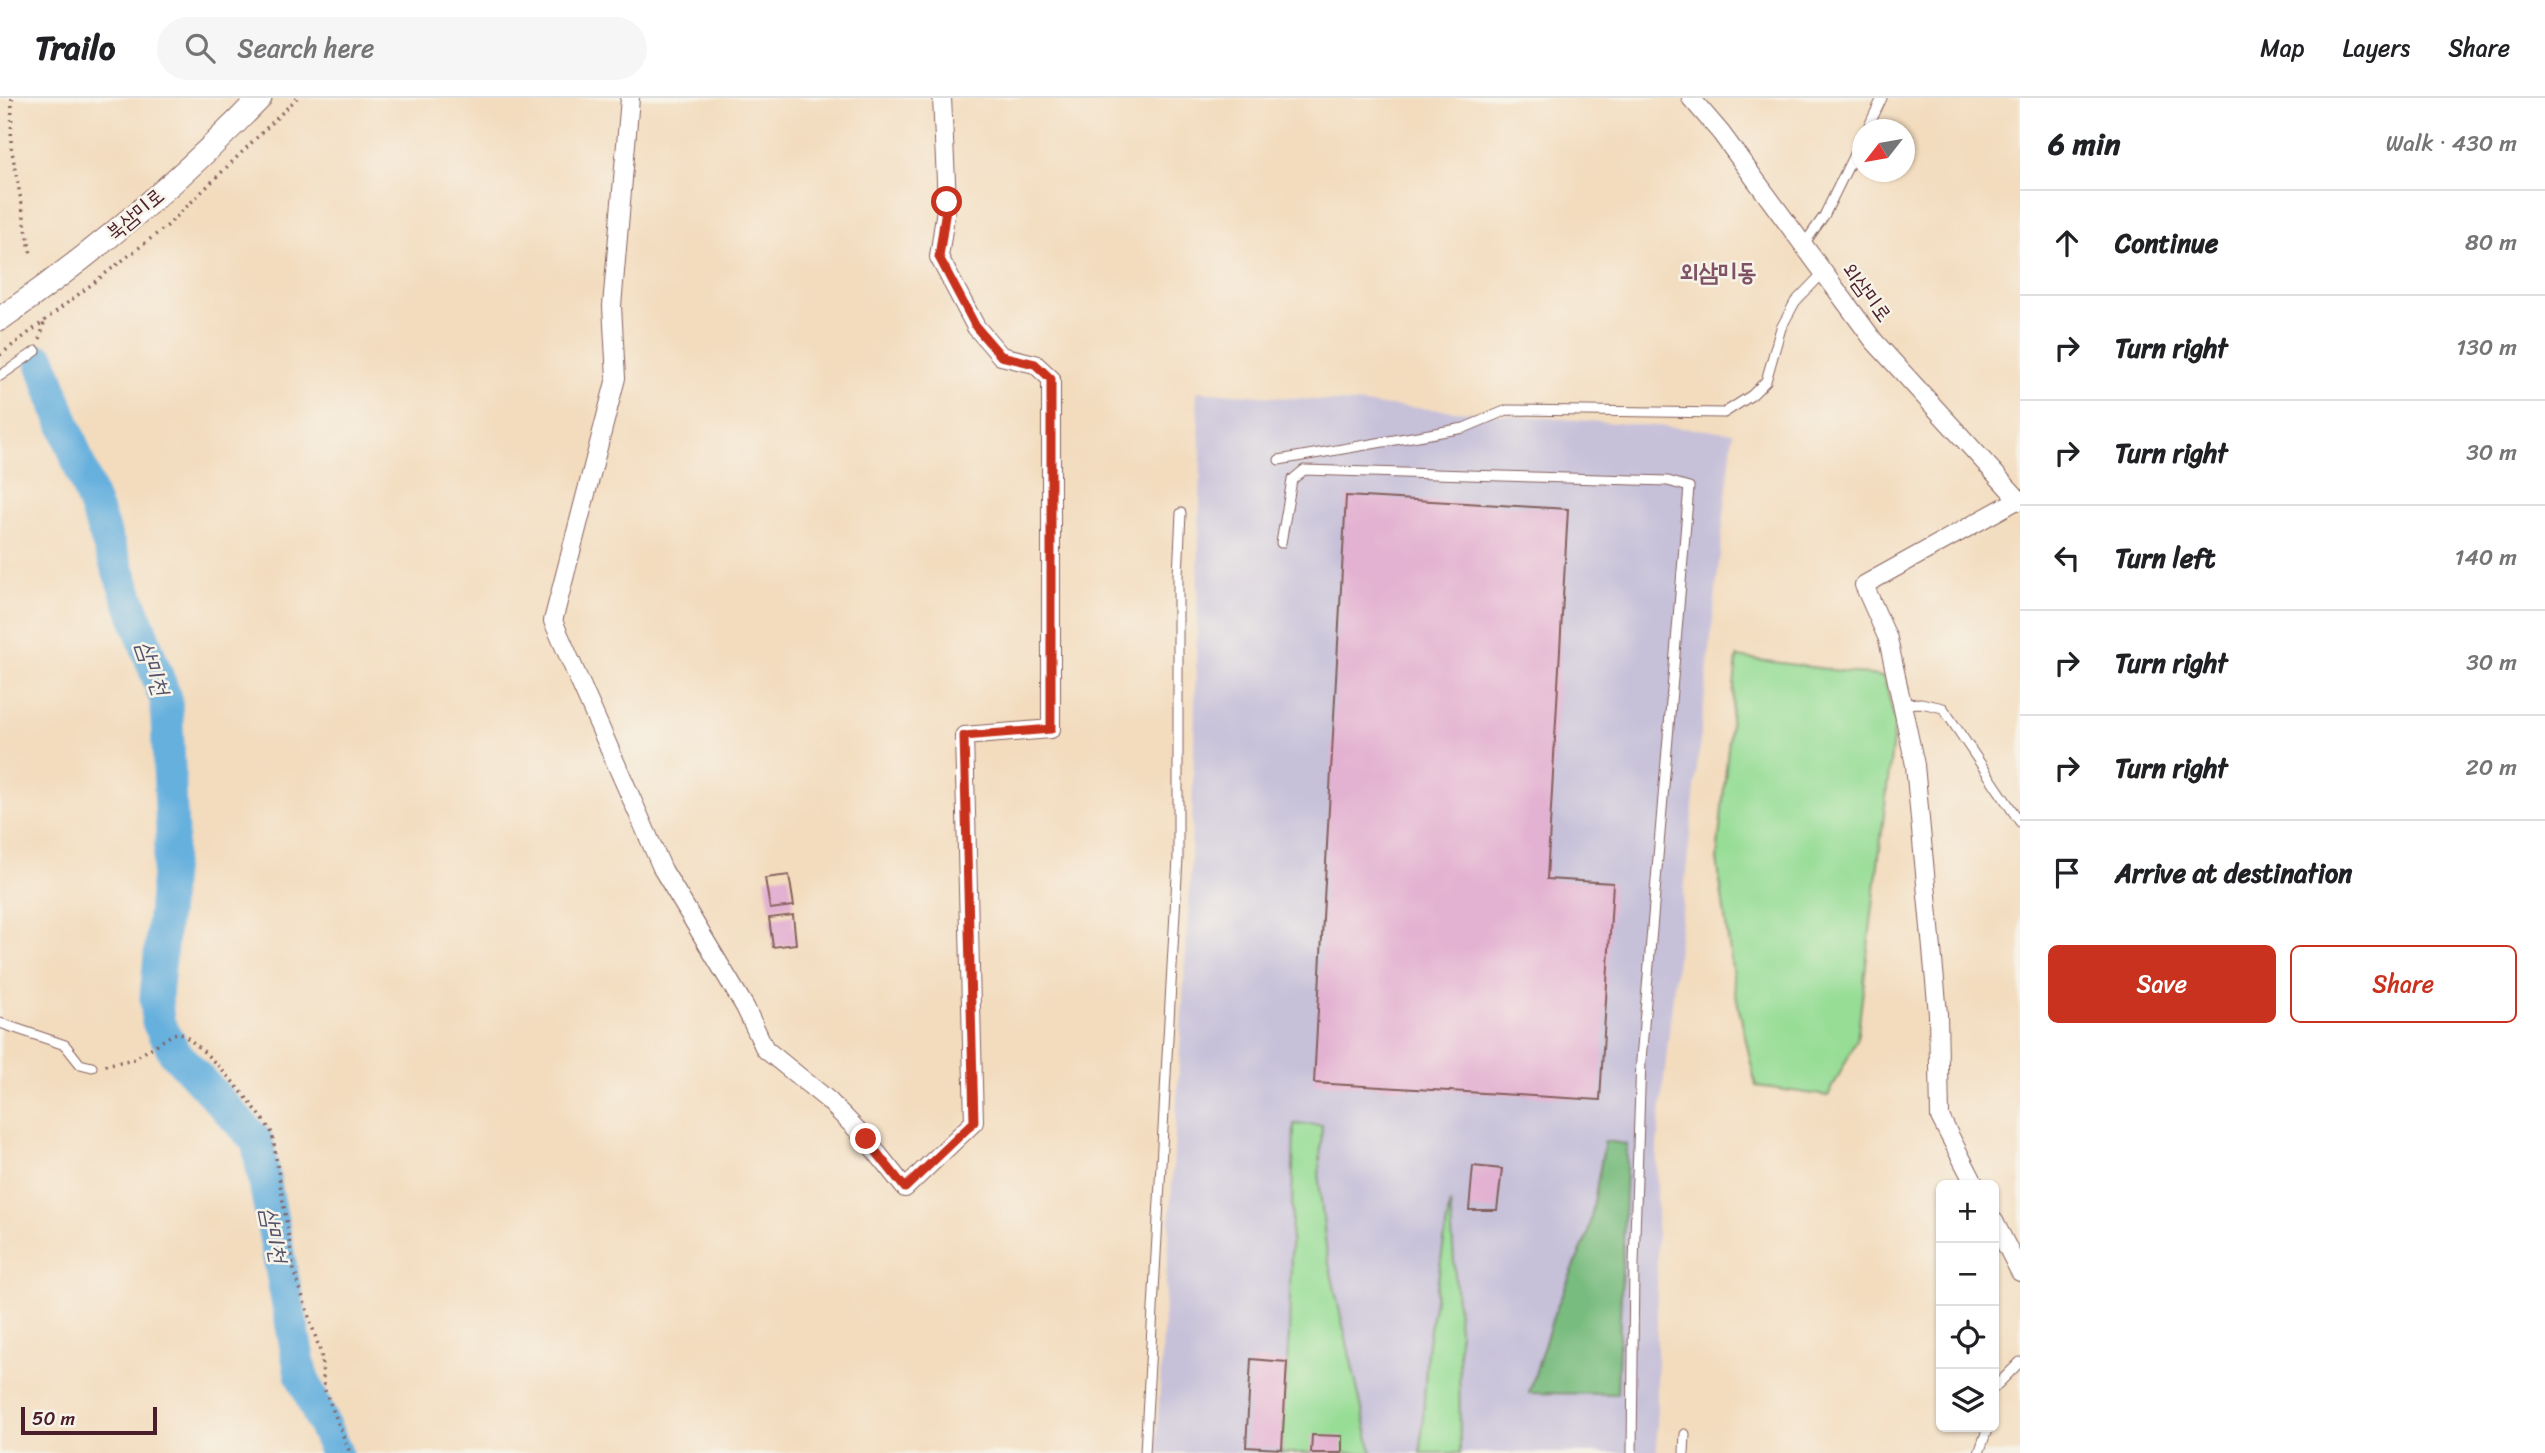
<!DOCTYPE html>
<html lang="en">
<head>
<meta charset="utf-8">
<style>
  :root { --surface:#fff; --page:#f6f6f6; --text:#202124; --muted:#757577; --line:#e0e0e0; --accent:#c8321e }
  body { margin:0; font-family:Sriracha,"Poor Story",sans-serif; background:var(--page); color:var(--text) }
  .controls { position:absolute; right:21px; bottom:21px; display:grid; overflow:hidden; border-radius:10px; box-shadow:0 2px 5px #0004 }
  .controls button { width:63px; height:63px; display:grid; place-items:center; padding:0; border:0; border-bottom:2px solid var(--line); background:var(--surface); color:var(--text); font:35px sans-serif }
  .compass { position:absolute; left:1852px; top:21px; width:63px; height:63px; border-radius:50%; background:var(--surface); box-shadow:0 2px 5px #0004; rotate:239deg }
  .scale { position:absolute; left:21px; bottom:18px; width:136px; box-sizing:border-box; padding-left:7px; border:4px solid #4a1f2b; border-top:0; font-size:19px; line-height:24px; white-space:nowrap; color:#4a1f2b; -webkit-text-stroke:5px #f7f3e8; paint-order:stroke }
  .stop { position:absolute; width:21px; height:21px; margin:-16px; border:5px solid #c8321e; border-radius:50%; background:#fff }
  .stop.end { background:#c8321e; border-color:#fff; box-shadow:0 2px 7px #0008 }
  .list { margin:0; padding:0; list-style:none }
  h2 { display:flex; justify-content:space-between; align-items:center; height:91px; margin:0; padding:0 28px; font-size:30px }
  h2 small { font-size:23px; font-weight:400; color:var(--muted) }
  .list li { display:grid; grid-template-columns:46px 1fr auto; gap:21px; align-items:center; box-sizing:border-box; height:105px; padding:0 28px; border-top:2px solid var(--line) }
  .list b { display:block; font-size:26px; white-space:nowrap }
  .list em { font-size:23px; font-style:normal; color:var(--muted) }
  .actions { display:flex; gap:14px; padding:21px 28px }
  .actions a { flex:1; padding:16px 0; border:2px solid var(--accent); border-radius:10px; text-align:center; font-size:24px; color:var(--accent) }
  .actions .main { background:var(--accent); color:#fff }
  .icon { flex:none; width:38px; height:38px; fill:none; stroke:currentColor; stroke-width:2; stroke-linecap:round; stroke-linejoin:round }
  .map { position:relative; flex:none; width:2020px; height:1355px; overflow:hidden }
  header { display:flex; align-items:center; gap:42px; box-sizing:border-box; height:98px; padding:0 35px; background:var(--surface); border-bottom:2px solid var(--line) }
  header strong { font-size:33px }
  nav { display:flex; gap:38px; margin-inline-start:auto; font-size:24px }
  .search { width:490px; height:63px; background:var(--page); display:flex; align-items:center; gap:18px; box-sizing:border-box; padding:0 24px; border-radius:38px; color:var(--muted); font-size:26px }
  main { display:flex }
  aside { flex:1; background:var(--surface) }
  .map>svg:first-child { display:block }
</style>
</head>
<body>
<header>
<strong>Trailo</strong>
<div class="search"><svg class="icon" aria-label="search" viewBox="0 0 24 24"><circle cx="10" cy="10" r="6"/><path d="M15 15l6 6"/></svg>Search here</div>
<nav><a>Map</a><a>Layers</a><a>Share</a></nav>
</header>
<main>
<div class="map">
<svg width="2020" height="1355" viewBox="0 0 2020 1355">
  <rect width="100%" height="100%" fill="#f7f3e8"/>
  <filter id="ink" filterUnits="userSpaceOnUse"><feTurbulence type="fractalNoise" baseFrequency=".0143" numOctaves="2"/><feDisplacementMap in="SourceGraphic" scale="14" xChannelSelector="R" yChannelSelector="G"/><feConvolveMatrix kernelMatrix="1 2 1 2 8 2 1 2 1" color-interpolation-filters="sRGB"/></filter>
  <filter id="wash" filterUnits="userSpaceOnUse"><feTurbulence type="fractalNoise" baseFrequency=".00686" numOctaves="4" result="noise"/><feDisplacementMap in="SourceGraphic" scale="28" xChannelSelector="R" yChannelSelector="G"/><feGaussianBlur stdDeviation="1.57" result="paint"/><feColorMatrix in="noise" values="0 0 0 0 0 0 0 0 0 0 0 0 0 0 0 0 0 1.4 0 .05"/><feComposite in="paint" operator="in"/></filter>
  <g filter="url(#wash)">
    <rect width="100%" height="100%" fill="#f3dcbe"/>
    <path fill="#c6c0d9" d="M1196,293l537,41 -76,713v308h-501l35,-588 10,-410z"/>
    <path fill="#97dd96" stroke="#707e60" stroke-width="2" d="M1737,559l147,20 11,45 -38,318 -29,56 -72,-10 -21,-96 -18,-131z
      M1294,1026l28,1 -3,56 8,74 45,198h-91l8,-118z
      M1450,1105l9,129 1,121h-39l6,-104z"/>
    <path fill="#79bc7f" stroke="#626e55" stroke-width="2" d="M1605,1043l22,3 -10,250 -88,-1 25,-79 34,-80z"/>
    <g fill="none" stroke-linecap="round" stroke-linejoin="round">
      <path stroke="#66b0de" stroke-width="33" d="M41,263l125,339 6,132 -16,165 2,25 6,12
        M169,943l5,11 83,89 44,233 35,79"/>
    </g>
    <g id="blocks">
      <path fill="#e3b1d1" d="M1346,398l222,13 -21,370 66,4 -13,217 -286,-17z
        M789,777l5,31 -24,3 -5,-31z
        M793,817l3,29 -23,3 -4,-29z
        M1473,1068l29,3 -5,41h-28z
        M1251,1261l36,3 -5,87 -36,-2z
        M1312,1337l30,1v17h-31z"/>
    </g>
  </g>
  <g filter="url(#ink)">
    <use href="#blocks" fill-opacity="0" stroke="#85615e" stroke-width="2"/>
    <g fill="none" stroke-linecap="round" stroke-linejoin="round">
      <defs>
        <path id="service" d="M1867,32l15,-32
          M1804,146l20,-28 38,-78
          M0,278l36,-25
          M1279,362l185,-32 43,-18 217,3 28,-18 14,-14 15,-53 14,-26 29,-30
          M1281,445l11,-63 12,-10 364,11 21,6 -48,573 -7,204 -2,189
          M1902,606l19,-1 22,5 77,114
          M0,925l65,22 15,19 12,3
          M1994,1290l26,-26
          M1145,1355l33,-595v-283l3,-62
          M1684,1355l1,-19
          M1979,1355l9,-26"/>
        <path id="minor" d="M630,0l-18,208 4,72 -63,243 110,249 82,137 20,42 63,51 38,39 39,49 69,-66 -10,-386 87,-7v-350l-16,-15 -34,-8 -25,-29 -37,-70 8,-55 -5,-104
          M1691,0l30,35 153,208 146,160
          M1975,1087l-35,-68 -2,-103 -23,-249 -27,-126 -24,-54 155,-86
          M1994,1123l26,51"/>
        <path id="tertiary" d="M0,221c93,-65 181,-139 260,-221"/>
      </defs>
      <use href="#service" stroke="#85615e" stroke-width="11"/>
      <use href="#minor" stroke="#85615e" stroke-width="20"/>
      <use href="#tertiary" stroke="#85615e" stroke-width="25"/>
      <path stroke="#85615e" stroke-width="3.5" stroke-dasharray="2 5" stroke-linecap="butt" d="M12,0l-1,48 20,109
        M40,241l5,-20
        M0,257l167,-129 130,-128
        M105,967l29,-6 39,-25 7,-1c27,16 76,73 92,100l22,137 27,84 3,34 26,65"/>
      <use href="#service" stroke="#fff" stroke-width="9"/>
      <use href="#minor" stroke="#fff" stroke-width="18"/>
      <use href="#tertiary" stroke="#fff" stroke-width="23"/>
    </g>
  </g>
  <g fill="none" stroke-linecap="round" stroke-linejoin="round" filter="url(#ink)">
    <path stroke="#c8321e" stroke-width="9" d="M866,1041l39,49 69,-66 -10,-386 87,-7v-350l-16,-15 -34,-8 -25,-29 -37,-70 8,-55"/>
  </g>
  <g text-anchor="middle" dominant-baseline="central" stroke-width="5" stroke-linejoin="round" paint-order="stroke">
    <g font-size="21" fill="#4a1f2b" stroke="#f7f3e8">
      <text transform="translate(135 116) rotate(-40)">북삼미로</text>
      <text transform="translate(1867 194) rotate(54)">외삼미로</text>
    </g>
    <g font-size="23" font-style="italic" fill="#54526a" stroke="#f7f3e8">
      <text transform="translate(153 570) rotate(71)">삼미천</text>
      <text transform="translate(274 1137) rotate(79)">삼미천</text>
    </g>
    <g font-size="24" font-weight="bold" fill="#805265" stroke="#f7f3e8">
      <text x="1718" y="174">외삼미동</text>
    </g>
  </g>
</svg>
<div class="controls">
<button>+</button>
<button>−</button>
<button><svg class="icon" aria-label="locate" viewBox="0 0 24 24"><circle cx="12" cy="12" r="6"/><path d="M12 2v4M12 18v4M2 12h4M18 12h4"/></svg></button>
<button><svg class="icon" aria-label="layers" viewBox="0 0 24 24"><path d="M12 4l9 5-9 5-9-5zM3 14l9 5 9-5"/></svg></button>
</div>
<svg class="compass" viewBox="-18 -18 36 36"><path d="M0-13l5 13h-10z" fill="#e53935"/><path d="M0 13l5-13h-10z" fill="#757577"/></svg>
<div class="scale">50 m</div>
<div class="stop" style="left:947px;top:104px"></div>
<div class="stop end" style="left:866px;top:1041px"></div>
</div>
<aside>
<h2>6 min<small>Walk · 430 m</small></h2>
<ul class="list">
<li><svg class="icon" aria-label="ahead" viewBox="0 0 24 24"><path d="M12 20V5M6 11l6-6 6 6"/></svg><div><b>Continue</b></div><em>80 m</em></li>
<li><svg class="icon" aria-label="right" viewBox="0 0 24 24"><path d="M7 20v-9h11M14 6l5 5-5 5"/></svg><div><b>Turn right</b></div><em>130 m</em></li>
<li><svg class="icon" aria-label="right" viewBox="0 0 24 24"><path d="M7 20v-9h11M14 6l5 5-5 5"/></svg><div><b>Turn right</b></div><em>30 m</em></li>
<li><svg class="icon" aria-label="left" viewBox="0 0 24 24"><path d="M17 20v-9H6M10 6l-5 5 5 5"/></svg><div><b>Turn left</b></div><em>140 m</em></li>
<li><svg class="icon" aria-label="right" viewBox="0 0 24 24"><path d="M7 20v-9h11M14 6l5 5-5 5"/></svg><div><b>Turn right</b></div><em>30 m</em></li>
<li><svg class="icon" aria-label="right" viewBox="0 0 24 24"><path d="M7 20v-9h11M14 6l5 5-5 5"/></svg><div><b>Turn right</b></div><em>20 m</em></li>
<li><svg class="icon" aria-label="arrive" viewBox="0 0 24 24"><path d="M6 21V4h12l-3 4 3 4H6"/></svg><div><b>Arrive at destination</b></div></li>
</ul>
<div class="actions"><a class="main">Save</a><a>Share</a></div>
</aside>
</main>
</body>
</html>
